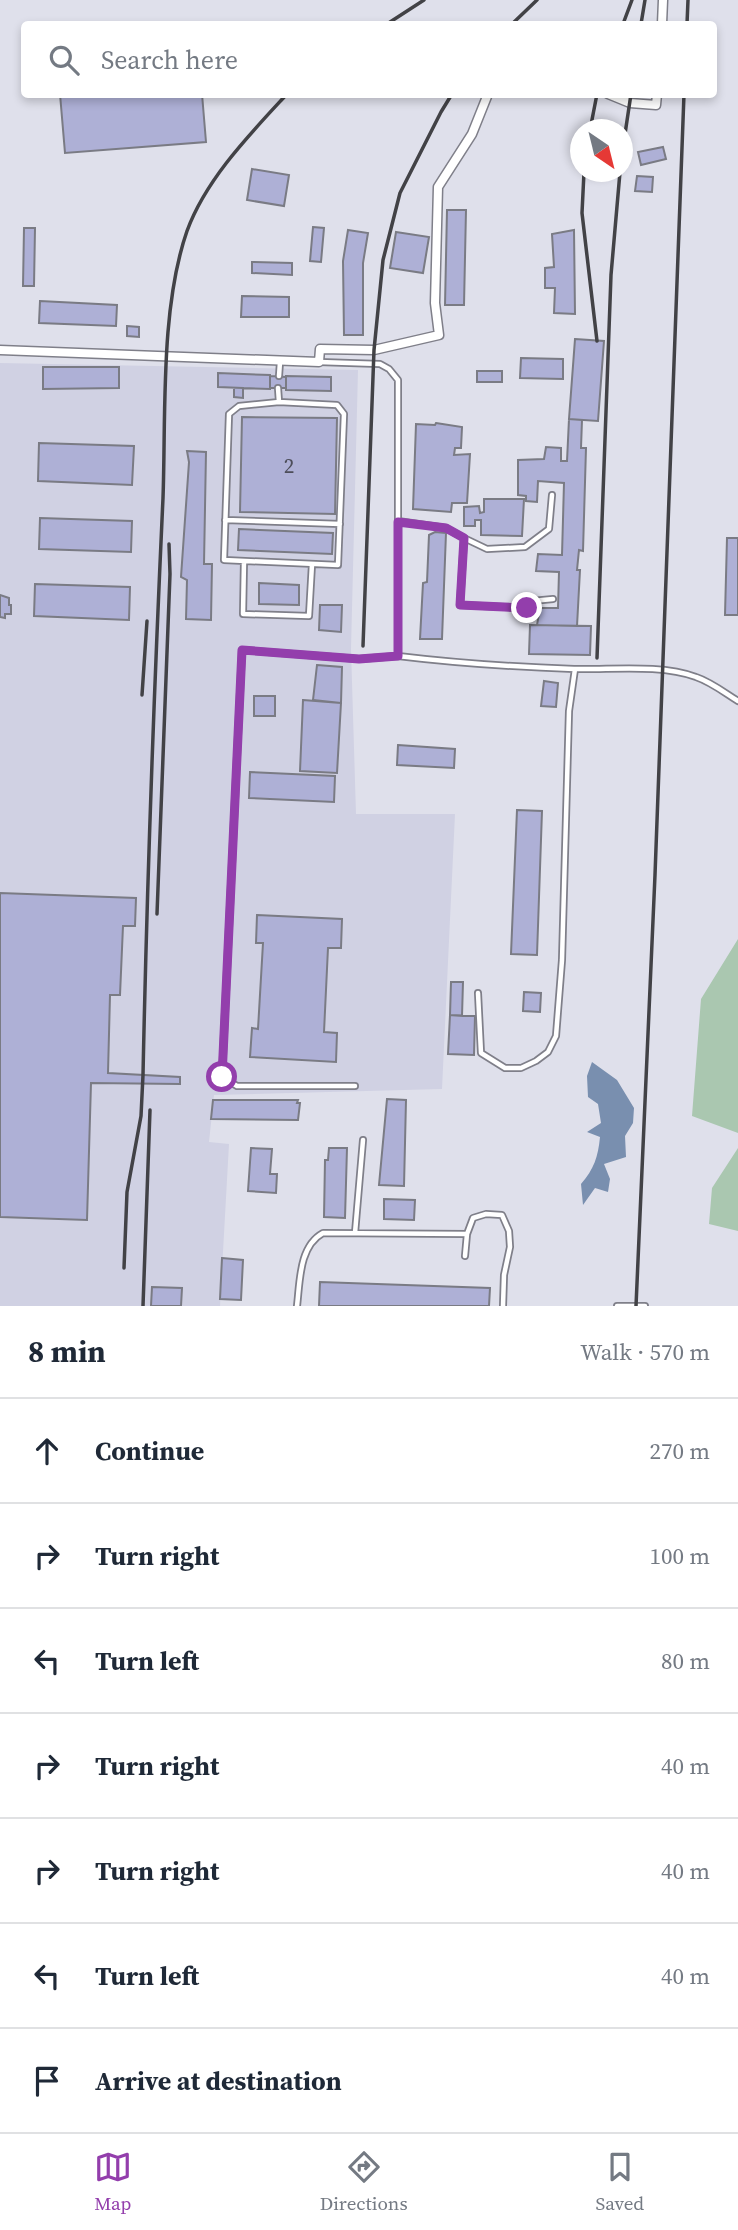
<!DOCTYPE html>
<html lang="en">
<head>
<meta charset="utf-8">
<style>
  :root { --surface:#fff; --page:#f6f6f7; --text:#1f2937; --muted:#747a83; --line:#e0e1e3; --accent:#933eac }
  body { margin:0; font-family:"Source Serif 4",serif; background:var(--page); color:var(--text) }
  .compass { position:absolute; left:570px; top:119px; width:63px; height:63px; border-radius:50%; background:var(--surface); box-shadow:0 4px 10px #0003; rotate:145deg }
  .stop { position:absolute; width:21px; height:21px; margin:-16px; border:5px solid #933eac; border-radius:50%; background:#fff }
  .stop.end { background:#933eac; border-color:#fff; box-shadow:0 2px 7px #0008 }
  .list { margin:0; padding:0; list-style:none }
  h2 { display:flex; justify-content:space-between; align-items:center; height:91px; margin:0; padding:0 28px; font-size:30px }
  h2 small { font-size:23px; font-weight:400; color:var(--muted) }
  .list li { display:grid; grid-template-columns:46px 1fr auto; gap:21px; align-items:center; box-sizing:border-box; height:105px; padding:0 28px; border-top:2px solid var(--line) }
  .list b { display:block; font-size:26px; white-space:nowrap }
  .list em { font-size:23px; font-style:normal; color:var(--muted) }
  .icon { flex:none; width:38px; height:38px; fill:none; stroke:currentColor; stroke-width:2; stroke-linecap:round; stroke-linejoin:round }
  .map { position:relative; flex:none; width:738px; height:1306px; overflow:hidden }
  .search { position:absolute; background:var(--surface); box-shadow:0 4px 10px #0003; left:21px; right:21px; top:21px; height:77px; display:flex; align-items:center; gap:18px; box-sizing:border-box; padding:0 24px; border-radius:7px; color:var(--muted); font-size:26px }
  .sheet { height:826px; background:var(--surface) }
  nav { display:flex; justify-content:space-around; align-items:center; box-sizing:border-box; height:98px; border-top:2px solid var(--line); background:var(--surface); font-size:19px; color:var(--muted) }
  nav a { display:grid; justify-items:center; gap:4px }
  nav .on { color:var(--accent) }
  .map>svg:first-child { display:block }
</style>
</head>
<body>
<div class="map">
<svg width="738" height="1306" viewBox="0 0 738 1306">
  <rect width="100%" height="100%" fill="#dfe0eb"/>
  <path fill="#d0d1e3" d="M0,363l358,7 -7,279 5,165h99l-13,275 -228,6 -5,47 20,2 -9,162h-220z"/>
  <path fill="#aac7b0" d="M738,939v194l-46,-17 9,-117z
    M738,1148v83l-29,-7 3,-36z"/>
  <path fill="#798faf" d="M592,1062l25,18 17,28 -1,15 -8,13 1,21 -22,7 6,15 -2,13 -13,-4 -12,17 -2,-21c13,-15 17,-27 19,-47l-13,-5 14,-9 -3,-19 -10,-7 -1,-21z"/>
  <path fill="#aeb0d6" stroke="#7a7b84" stroke-width="2" d="M60,94h142l4,48 -141,11z
    M663,147l3,12 -25,6 -3,-13z
    M252,169l37,6 -5,31 -37,-6z
    M637,176l16,1 -1,15 -17,-1z
    M447,210h19l-2,95h-19z
    M313,227l11,1 -3,34 -11,-1z
    M24,228h11l-1,58h-11z
    M348,230l20,3 -5,30v72h-19l-1,-74z
    M574,230l1,84 -21,-1 1,-25h-10v-20l9,-1 -2,-33z
    M396,232l33,5 -6,36 -33,-5z
    M252,262l40,1v12l-40,-2z
    M242,296l47,1v20h-48z
    M40,301l77,4 -1,21 -77,-3z
    M127,326l12,1v10l-12,-1z
    M575,339l29,2 -6,80 -29,-2z
    M521,358l42,1v20l-43,-1z
    M43,367h76v21l-76,1z
    M477,371h25v11h-25z
    M218,373l52,2v14l-52,-2z
    M270,376l16,1v11h-16z
    M286,376l45,1v14l-45,-1z
    M234,388h9v10l-9,-1z
    M242,417l95,1 -2,96 -95,-2z
    M569,419l13,1 -1,28h5l-3,103 -4,-1 -2,20h3l-3,56 -40,-1 3,-17h18l1,-36 -23,-1 2,-17 24,1 2,-72 -26,-2 -1,21 -11,-1v-5l-8,-1v-35l26,-1 2,-12 15,1v13h6z
    M436,423l26,4 -1,21h-6l-1,7 16,-1 -3,49h-15l-1,9 -38,-3 3,-85 19,1z
    M39,443l95,3 -2,39 -94,-4z
    M187,451l19,1 -2,112h8l-1,56 -25,-1 1,-39 -6,-3 8,-115z
    M484,499h40l-2,37 -41,-1v-15h-6v6h-11v-19l15,-1 1,7 4,-1z
    M40,518l92,3 -1,31 -92,-3z
    M239,529l94,4 -1,21 -94,-4z
    M435,532l11,1 -4,106h-22l3,-56 4,-1 2,-47z
    M727,538h11v77h-13z
    M259,583l40,2v20l-40,-1z
    M35,584l95,3 -1,33 -95,-4z
    M0,595l9,3v7h2v9h-6v4l-5,-1z
    M320,605h22l-1,27 -22,-2z
    M530,625l61,1 -1,29 -61,-1z
    M317,665l25,2 -1,36 -28,-3z
    M544,681l14,2 -2,24 -15,-1z
    M254,696h21v20h-21z
    M303,700l38,3 -4,70 -37,-2z
    M398,745l57,4 -1,19 -57,-3z
    M250,772l85,4 -1,26 -85,-4z
    M517,810l25,1 -5,144 -26,-1z
    M0,893l136,5 -1,28h-12l-3,69h-10l-2,78 72,4v7l-89,-1 -4,137 -87,-3z
    M257,915l85,4 -1,29h-13l-4,84 13,1 -1,29 -86,-5 2,-29 6,1 5,-86h-7z
    M451,982h12l-1,34 -12,-1z
    M524,992l17,1 -1,19 -17,-1z
    M450,1015l25,1 -1,39 -26,-1z
    M387,1099l19,1 -2,86 -25,-1z
    M213,1100h85l-1,3h3l-2,17 -87,-1z
    M251,1148l21,1 -2,25h7l-1,19 -28,-2z
    M329,1148h18l-2,70 -21,-1 1,-57h3z
    M384,1199l31,1 -1,20 -30,-1z
    M222,1258l21,2 -2,40 -21,-1z
    M320,1282l170,6 -1,18h-170z
    M152,1287l30,1 -1,18h-30z"/>
  <g fill="none" stroke-linecap="round" stroke-linejoin="round">
    <defs>
      <path id="service" d="M319,362l61,2 9,5 9,11v276c58,7 117,11 176,13 38,1 86,-5 122,8 15,5 29,16 42,24
        M279,376l1,-14
        M278,388l1,14
        M279,402l58,3 7,9 -6,151 -114,-5 5,-146 10,-8z
        M225,520l115,4
        M398,521l48,7 18,10 -4,67 67,3 5,-7 21,-2
        M464,538l23,11 38,-2 24,-18 3,-34
        M244,561l-1,53 66,2 3,-52
        M478,993l3,60 24,15h16l15,-7 12,-9 8,-16 6,-76 7,-249 6,-42
        M355,1086h-118l-15,-9 20,-427 117,9 39,-3
        M355,1233l8,-93
        M467,1234l6,-16 13,-4 16,1 7,16 1,16 -6,28 -1,31
        M297,1306c3,-25 2,-60 26,-73l144,1 -2,22
        M617,1306h28"/>
      <path id="minor" d="M662,24l1,-24
        M608,94l22,9 26,2 1,-11
        M0,350l319,12 1,-13 54,1 65,-15 -4,-32 3,-116 34,-53 16,-40"/>
    </defs>
    <use href="#service" stroke="#7f7f89" stroke-width="8"/>
    <use href="#minor" stroke="#7f7f89" stroke-width="11"/>
    <use href="#service" stroke="#fff" stroke-width="4.5"/>
    <use href="#minor" stroke="#fff" stroke-width="8"/>
    <path stroke="#424246" stroke-width="3.5" d="M387,24l37,-24
      M512,24l25,-24
      M623,24l9,-24
      M641,24l4,-24
      M687,24l1,-24
      M590,130l7,-36
      M622,154l9,-60
      M584,172l-2,41 15,128
      M363,646l11,-296 9,-90 17,-67 41,-81 11,-18
      M597,658l14,-383 9,-103
      M142,695l5,-74
      M157,914l13,-340 -1,-30
      M124,1268l3,-76 14,-76 2,-41c4,-192 11,-384 20,-577 3,-83 -3,-189 24,-267 19,-52 63,-97 100,-137
      M143,1306l7,-196
      M636,1306l19,-431 29,-781"/>
  </g>
  <g fill="none" stroke-linecap="round" stroke-linejoin="round">
    <path stroke="#933eac" stroke-width="9" d="M222,1077l20,-427 117,9 39,-3v-134l48,6 18,10 -4,67 67,3"/>
  </g>
  <g text-anchor="middle" dominant-baseline="central" stroke-width="7" stroke-linejoin="round" paint-order="stroke">
    <g font-size="21" fill="#4d4e5a">
      <text x="289" y="465">2</text>
    </g>
  </g>
</svg>
<svg class="compass" viewBox="-18 -18 36 36"><path d="M0-13l5 13h-10z" fill="#e53935"/><path d="M0 13l5-13h-10z" fill="#747a83"/></svg>
<div class="stop" style="left:222px;top:1077px"></div>
<div class="stop end" style="left:527px;top:608px"></div>
<div class="search"><svg class="icon" aria-label="search" viewBox="0 0 24 24"><circle cx="10" cy="10" r="6"/><path d="M15 15l6 6"/></svg>Search here</div>
</div>
<section class="sheet">
<h2>8 min<small>Walk · 570 m</small></h2>
<ul class="list">
<li><svg class="icon" aria-label="ahead" viewBox="0 0 24 24"><path d="M12 20V5M6 11l6-6 6 6"/></svg><div><b>Continue</b></div><em>270 m</em></li>
<li><svg class="icon" aria-label="right" viewBox="0 0 24 24"><path d="M7 20v-9h11M14 6l5 5-5 5"/></svg><div><b>Turn right</b></div><em>100 m</em></li>
<li><svg class="icon" aria-label="left" viewBox="0 0 24 24"><path d="M17 20v-9H6M10 6l-5 5 5 5"/></svg><div><b>Turn left</b></div><em>80 m</em></li>
<li><svg class="icon" aria-label="right" viewBox="0 0 24 24"><path d="M7 20v-9h11M14 6l5 5-5 5"/></svg><div><b>Turn right</b></div><em>40 m</em></li>
<li><svg class="icon" aria-label="right" viewBox="0 0 24 24"><path d="M7 20v-9h11M14 6l5 5-5 5"/></svg><div><b>Turn right</b></div><em>40 m</em></li>
<li><svg class="icon" aria-label="left" viewBox="0 0 24 24"><path d="M17 20v-9H6M10 6l-5 5 5 5"/></svg><div><b>Turn left</b></div><em>40 m</em></li>
<li><svg class="icon" aria-label="arrive" viewBox="0 0 24 24"><path d="M6 21V4h12l-3 4 3 4H6"/></svg><div><b>Arrive at destination</b></div></li>
</ul>
</section>
<nav>
<a class="on"><svg class="icon" aria-label="map" viewBox="0 0 24 24"><path d="M3 6l6-2 6 2 6-2v14l-6 2-6-2-6 2zM9 4v14M15 6v14"/></svg>Map</a>
<a><svg class="icon" aria-label="directions" viewBox="0 0 24 24"><path d="M12 3l9 9-9 9-9-9zM9 14v-3h6M13 9l2 2-2 2"/></svg>Directions</a>
<a><svg class="icon" aria-label="saved" viewBox="0 0 24 24"><path d="M7 4h10v16l-5-4-5 4z"/></svg>Saved</a>
</nav>
</body>
</html>
